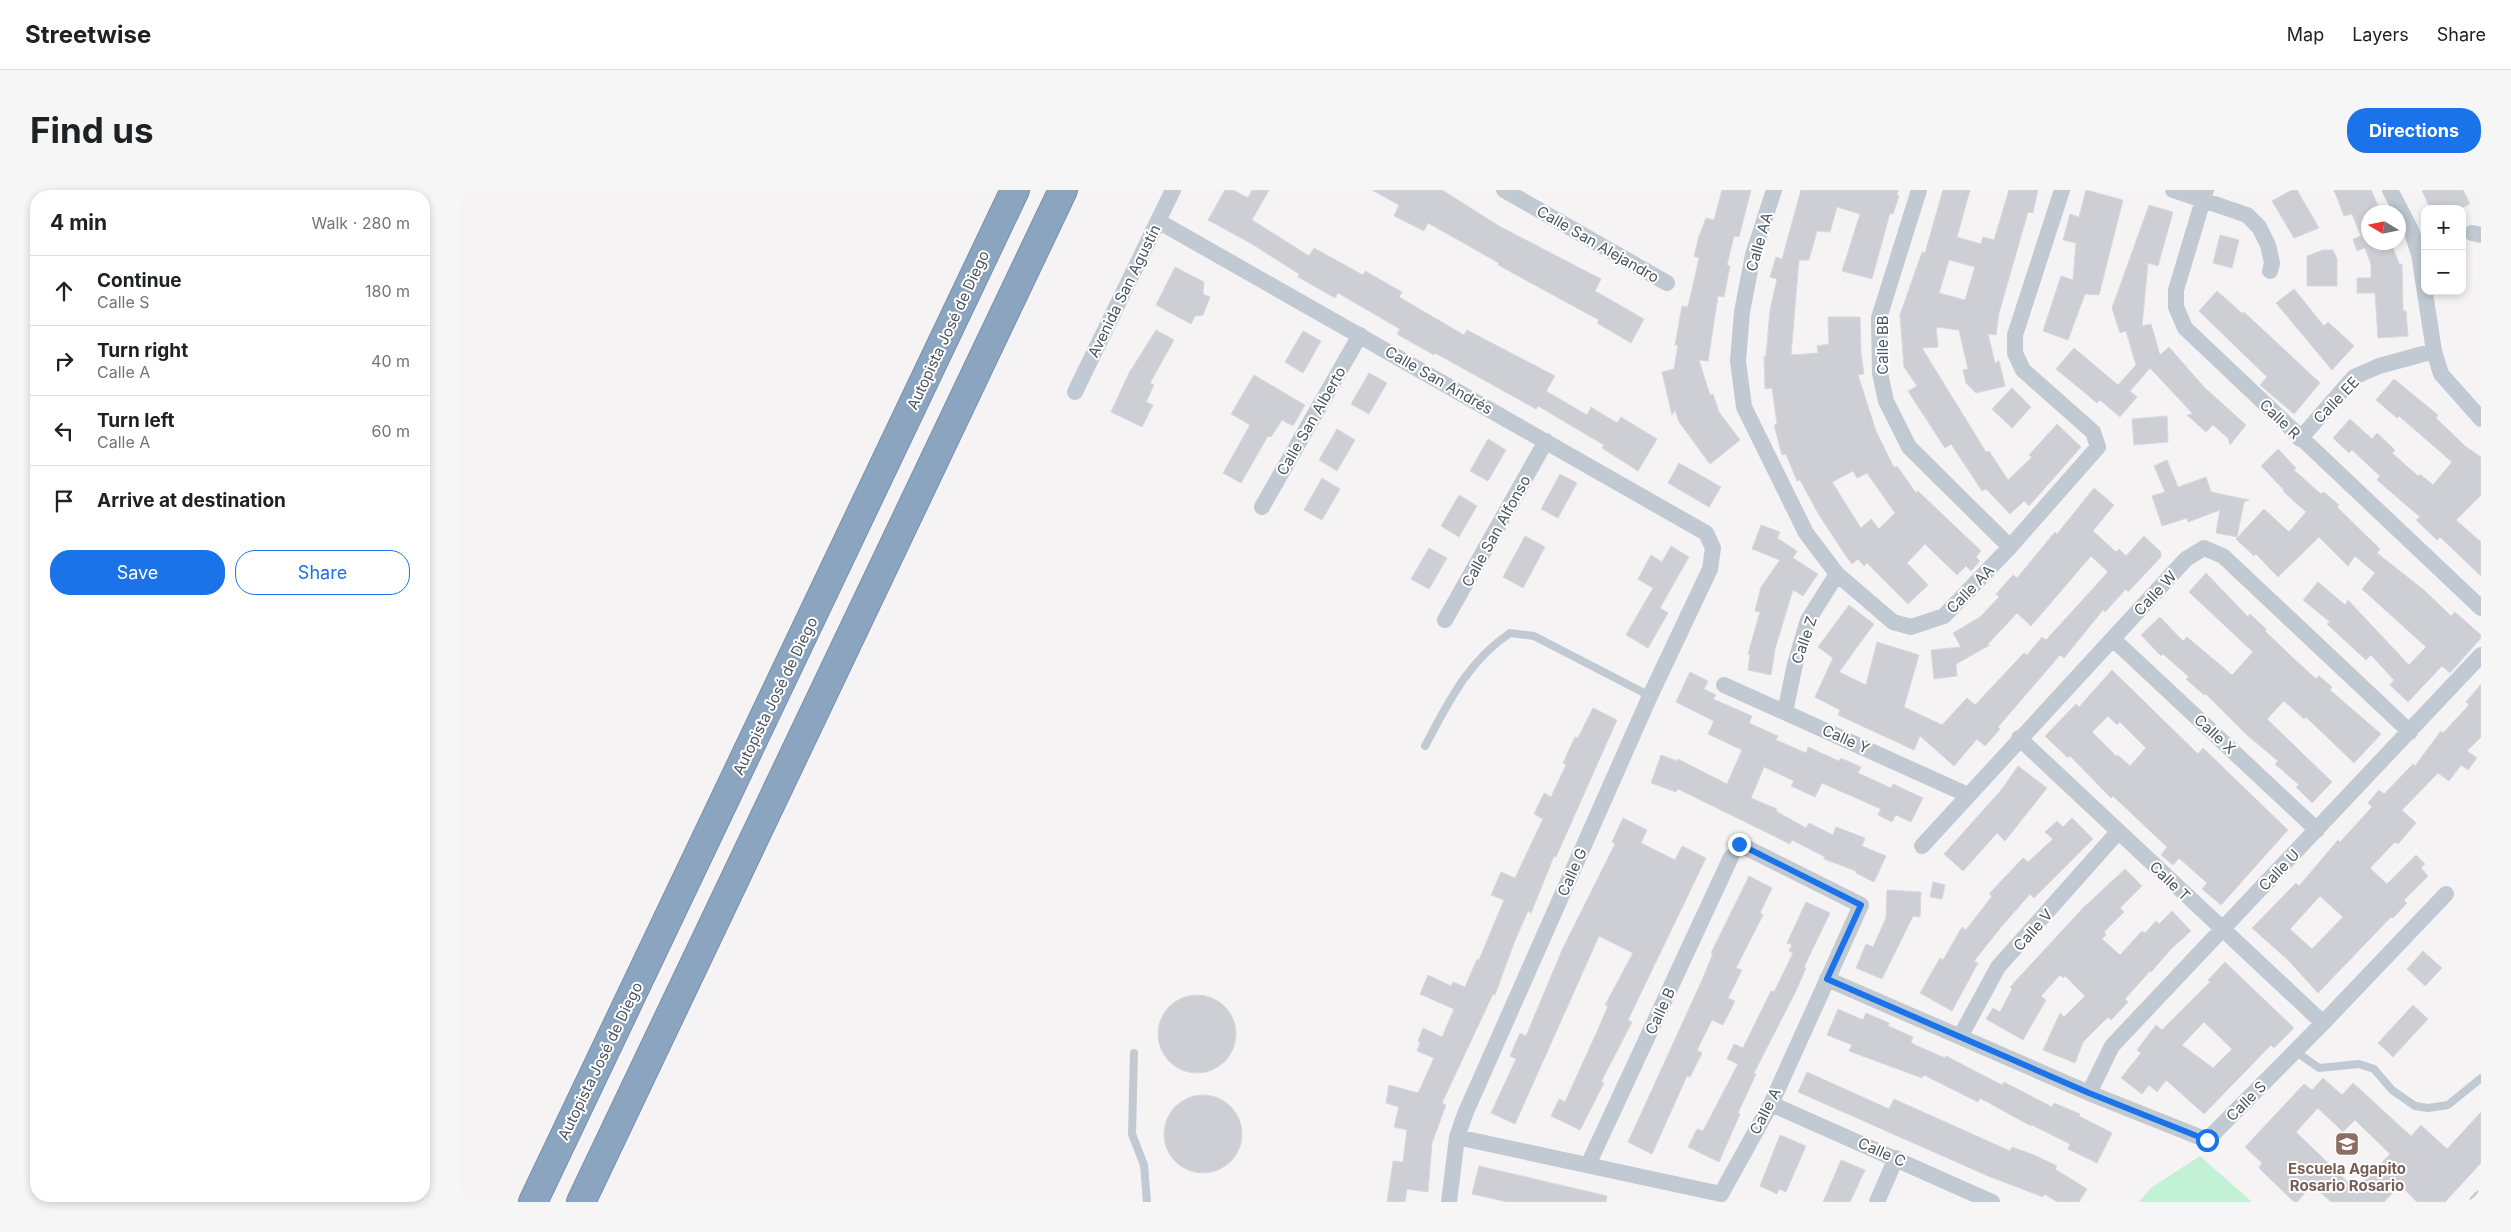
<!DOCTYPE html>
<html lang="en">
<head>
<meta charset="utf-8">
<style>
  :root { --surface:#fff; --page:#f6f6f6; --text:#202124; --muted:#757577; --line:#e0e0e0; --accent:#1a73e8 }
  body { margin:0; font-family:Inter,sans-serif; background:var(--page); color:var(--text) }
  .controls { position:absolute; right:15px; top:15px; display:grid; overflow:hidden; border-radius:10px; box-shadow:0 2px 8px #0003 }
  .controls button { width:45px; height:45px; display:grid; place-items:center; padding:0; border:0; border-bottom:1px solid var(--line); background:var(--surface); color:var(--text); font:25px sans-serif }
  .compass { position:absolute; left:1901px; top:15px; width:45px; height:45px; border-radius:50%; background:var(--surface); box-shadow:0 2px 8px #0003; rotate:280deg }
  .stop { position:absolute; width:15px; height:15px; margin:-11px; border:4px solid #1a73e8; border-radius:50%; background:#fff }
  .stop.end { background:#1a73e8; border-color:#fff; box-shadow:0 1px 5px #0008 }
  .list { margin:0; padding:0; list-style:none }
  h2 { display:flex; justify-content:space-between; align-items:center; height:65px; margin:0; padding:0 20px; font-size:21px }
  h2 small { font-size:16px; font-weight:400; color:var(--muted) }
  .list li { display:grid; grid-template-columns:32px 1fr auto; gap:15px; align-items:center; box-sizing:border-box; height:70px; padding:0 20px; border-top:1px solid var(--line) }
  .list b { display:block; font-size:19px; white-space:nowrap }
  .list p { margin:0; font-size:16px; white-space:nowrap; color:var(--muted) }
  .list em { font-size:16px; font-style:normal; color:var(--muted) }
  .actions { display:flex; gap:10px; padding:15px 20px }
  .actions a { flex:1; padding:11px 0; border:1px solid var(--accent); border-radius:20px; text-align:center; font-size:18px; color:var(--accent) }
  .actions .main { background:var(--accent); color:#fff }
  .icon { flex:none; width:28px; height:28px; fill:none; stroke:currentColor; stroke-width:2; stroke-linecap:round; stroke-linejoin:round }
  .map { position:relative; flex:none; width:2021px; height:1012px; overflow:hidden; border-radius:20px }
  header { display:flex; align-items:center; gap:30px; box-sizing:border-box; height:70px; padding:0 25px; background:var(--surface); border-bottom:1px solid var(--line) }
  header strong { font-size:24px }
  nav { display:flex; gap:28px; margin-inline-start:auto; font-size:18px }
  .intro { display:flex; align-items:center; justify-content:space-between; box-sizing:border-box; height:120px; padding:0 30px }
  h1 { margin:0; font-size:35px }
  .button { padding:12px 22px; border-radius:20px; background:var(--accent); color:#fff; font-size:18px; font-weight:700 }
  main { display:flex; gap:30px; padding:0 30px }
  aside { flex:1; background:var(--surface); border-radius:20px; box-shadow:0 2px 8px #0003 }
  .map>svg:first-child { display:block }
</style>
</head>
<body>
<header>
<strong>Streetwise</strong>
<nav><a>Map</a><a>Layers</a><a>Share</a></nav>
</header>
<div class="intro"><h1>Find us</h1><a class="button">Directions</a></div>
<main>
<aside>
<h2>4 min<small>Walk · 280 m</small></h2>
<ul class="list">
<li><svg class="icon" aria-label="ahead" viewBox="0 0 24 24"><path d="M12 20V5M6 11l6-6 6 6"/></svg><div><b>Continue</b><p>Calle S</p></div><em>180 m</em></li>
<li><svg class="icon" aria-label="right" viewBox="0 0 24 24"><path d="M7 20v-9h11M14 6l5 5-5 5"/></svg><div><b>Turn right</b><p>Calle A</p></div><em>40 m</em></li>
<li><svg class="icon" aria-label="left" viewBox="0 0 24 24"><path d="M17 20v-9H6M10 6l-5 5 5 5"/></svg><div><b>Turn left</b><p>Calle A</p></div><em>60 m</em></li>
<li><svg class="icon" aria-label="arrive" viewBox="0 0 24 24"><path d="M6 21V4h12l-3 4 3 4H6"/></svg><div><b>Arrive at destination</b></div></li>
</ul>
<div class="actions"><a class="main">Save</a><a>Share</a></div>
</aside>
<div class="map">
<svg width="2021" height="1012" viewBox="0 0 2021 1012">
  <rect width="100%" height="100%" fill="#f5f3f3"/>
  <path fill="#c3f1d5" d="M1740,966l52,46h-113l12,-14z"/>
  <path fill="#cdcfd5" stroke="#d7d9de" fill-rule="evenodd" d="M765,0h8l15,8 4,-8h17l-17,30 57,36 5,-8 49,27 2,-4 37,21 -3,5 65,38 3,-5 88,46 -9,15 41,24 4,-8 26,16 4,-6 36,22 -19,32 -36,-23 2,-3 -66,-39 -2,3 -101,-56 -1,2 -37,-21 3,-5 -62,-36 -3,5 -37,-21 1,-3 -47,-30 -44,-24z
    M912,0h70l57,36 102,53 -6,12 49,28 -13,24 -34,-20 2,-3 -101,-55 1,-2 -71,-40 -4,8 -30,-15 5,-11z
    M1262,0h29l-12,47 -5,-1 -7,29 3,1 -6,31 -6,-1 -10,65 -9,-1 11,35 3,-1 6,18 21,28 -30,24 -31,-42 -4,-12 -3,5 -10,-43 12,-3 4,-24h-3l7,-39 6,1 11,-49 -5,-2 5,-20 7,-18 8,2z
    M1341,0h97l-1,5 2,1 -6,18 -3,-1 -18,66 -30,-8 18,-57 -23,-7 -7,25 -13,-1 -8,29h-10l-8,95 27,-2 -1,-7 12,-2 -1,-27h32l1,36 3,21 -6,1 18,56 18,37 3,-2 19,27 2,-2 63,60 -5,6 4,4 -9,10 -5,-5 -9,9 -32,-31 -18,19 21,22 -20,19 -41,-41 -3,3 -6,-7 -6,5 -6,-8 -27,-41 -19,-35 -3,1 -11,-27 -4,1 -8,-30 3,-1 -5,-36 -7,1 -1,-33h2l4,-46 7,-31 -7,-2 6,-20 6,2zM1393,281l4,7 10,-5 28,40 -16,16 -8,-10 -10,9 -29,-46z
    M1483,0h27l-13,47 24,7 2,-7 11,3 15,-50h29l-5,23 -5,-1 -29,101 -3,22 -8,-1 7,29 4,-2 6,25 -29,7 -10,-10 -3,-13 5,-1 -9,-39 -23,-3 2,20 -16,1 64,104 3,-1 19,29 24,-23 -3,-2 28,-31 24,23 -52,59 -5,-5 -14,13 -24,-25 -4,2 -31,-47 -6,4 -37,-57 9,-5 -13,-19 -4,-52 22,-63 3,1zM1489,70l26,7 -10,33 -26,-7z
    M1626,0l37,10 -24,95 -14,-1 -17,46 -25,-9 18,-55 12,4 3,-37 -13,-3 7,-26 9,3z
    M1832,0h5l22,38 -25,10 -22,-37z
    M1874,0h37l10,22h-13v30h23l8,22h3l1,47h3l2,25 -30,2 -3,-45h-18v-15h14v-14l-6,-16 -8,3 -4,-12 8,-3 -9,-22 -8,2z
    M1962,0h41l7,14 -11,5h-29z
    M1689,15l24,7 -15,54 -10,-3 -6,63 9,-2 9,31 9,-8 35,40 42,38 -16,20 -2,-7 -15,-13 -7,7 -19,-17 6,-1 -43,-46 -20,23 7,6 -17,20 -20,-17 -3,3 -41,-34 18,-21 44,37 18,-20 -10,-34 -6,2 -8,-25z
    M1760,45l19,5 -7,28 -19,-5z
    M1863,60h10l4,9v27h-30v-30z
    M715,77l29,15 -1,12 7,3 -7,18 -8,1 -4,8 -35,-19z
    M1834,99l30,37 4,-4 26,24 -22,24 -56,-67z
    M1757,101l26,23 1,-2 76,71 -26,31 -34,-29 7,-8 -68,-66z
    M696,140l18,10 -24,43 4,2 -8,17 7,3 -11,22 -31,-15 18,-39z
    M843,141l18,10 -18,32 -18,-11z
    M909,183l18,10 -18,31 -18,-10z
    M794,185l51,30 -12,21 -11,-6 -11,17 -3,-1 -27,47 -18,-10 27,-48 -19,-11z
    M1934,189l44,36 -2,3 29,28 16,11v38l-25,25 25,22v34l-41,-39 -3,3 -21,-20 4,-3 -43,-37 3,-4 -28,-26 -3,3 -16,-15 17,-19 22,20 5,-6 18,17 -3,3 26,23 2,-2 13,11 19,-23 -53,-46 -2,2 -21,-18z
    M1552,198l19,19 -19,21 -20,-19z
    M1707,226l1,26 -34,3 -2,-26z
    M877,239l18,11 -18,31 -18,-11z
    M1028,249l18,11 -18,31 -18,-10z
    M1818,259l18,19 -2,2 27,24 3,-2 15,13 -2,2 43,42 -3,4 47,37 27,26 4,-4 26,23v3l-31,35 -8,-7 -34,36 -18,-17 4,-5 -23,-25 -5,5 -39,-36 3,-2 -27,-22 15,-18 27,23 3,-5 61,65 17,-18 -64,-58 13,-16 -20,-17 -7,10 -29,-29 -41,40 -22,-23 -2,2 -18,-17 28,-30 25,23 17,-20 -23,-21 1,-1 -23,-24z
    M1707,270l11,27 28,-10 5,15 38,8 -5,2 -7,35 -21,-4 4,-23 -32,12 -1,-4 -25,8 -10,-30 13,-4 -11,-26z
    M1219,273l42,24 -12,20 -41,-24z
    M1100,284l17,9 -19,35 -17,-9z
    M862,288l18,11 -18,31 -18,-10z
    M1634,298l20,17 -21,26 23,21 3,-3 7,7 18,-20 17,16v5l-33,35 -2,-3 -21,23 -2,-2 -39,48 -4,-3 -62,72 2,2 -15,17 -8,-7 -23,27 -34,-30 -6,14 -76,-35 2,-5 -25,-13 18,-39 -15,-11 31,-42 25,19 -35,48 27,13 11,-43 42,13 -15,52 38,18 25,-27 8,7 49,-52 3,2 15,-18 4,3 62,-68 -17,-16 -60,70 -14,-13 -30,32h3l-34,19 1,12 -23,3 -3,-29 30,-3 -8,-14 27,-16 19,-20 -3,-3 17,-19 4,3 38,-46 2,2z
    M999,305l18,11 -18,31 -18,-11z
    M1301,335l19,7 -3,6 20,13 -4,7 25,16 -15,22 -10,-6 -18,59 -4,26 -23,-5 2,-15 -2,-1 12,-42 -5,-1 6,-24 19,-27 -28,-11z
    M1065,346l20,11 -22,41 -20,-11z
    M1211,356l18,11 -29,51 8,5 -20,35 -22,-13 27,-47 -15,-9 13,-24 11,7z
    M969,358l18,10 -18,31 -18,-10z
    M1746,383l42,44 2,-3 16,15 -1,2 26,25 25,23 3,-3 13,11 -2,3 51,44 -27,29 -48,-46 -2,2 -20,-18 -17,18 65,63 -20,21 -16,-16 3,-2 -24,-21 3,-3 -31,-26 -41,-41 -2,1 -18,-16 3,-2 -26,-23 -2,2 -20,-21 19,-18 23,24 4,-4 45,38 1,-1 20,-22 -64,-60z
    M1652,480l86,84 5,-6 85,82 -67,75 -19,-16 5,-6 -28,-25 -6,7 -12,-10 6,-8 -54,-51 -2,2 -41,-42 -2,2 -23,-22 31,-32 3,3zM1648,526l9,9 3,-3 26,26 -16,18 -12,-11 -2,1 -24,-24z
    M1230,482l18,9 -4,8 12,6 -3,4 39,17 -3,7 29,13 -2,4 30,13 2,-6 31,14 2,-3 20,9 -3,6 33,15 2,-4 30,14 -12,24 -15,-7 -4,7 -14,-7 3,-6 -59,-26 -7,14 -24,-11 3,-5 -30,-14 -13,31 26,11 -1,2 30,17 3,-5 24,12 3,-8 29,11 -3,8 24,10 -12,26 -18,-9v-2l-32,-12 1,-2 -33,-17 -2,4 -112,-55 -2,3 -25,-9 10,-28 16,6 1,-2 49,25 15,-34 -34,-16 6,-13 -38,-19z
    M2021,494v53l-14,14 10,7 -9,12 -7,-5 -12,16 -11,-8 -36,37 14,13 -18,21 -3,-2 -25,26 17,16 29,-29 9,9 -4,4 7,8 -24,24 3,3 -14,15 -2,-1 -73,76 -30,-33 -36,-32 44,-45 3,3 39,-46 2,2 22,-24 10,-11 -4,-4 11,-13 5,4 29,-30 2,2 26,-35 2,2 26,-28 -3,-3zM1860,706l23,21 -31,32 -22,-20z
    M1133,518l24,12 -61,137 -2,-1 -23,57 -3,-2 -14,32 -19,52 -2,-1 -51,109 4,2 -14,38 -4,49 -21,-3 -2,13h-18l6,-41 10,1 4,-32 -13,-3 5,-20 -13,-4 3,-18 29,8 16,-35 -17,-7 3,-9 -2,-1 5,-13 19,9 12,-28 -34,-15 8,-19 23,11 2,-4 12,5 12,-28 2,1 25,-60 -13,-5 10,-23 14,6 28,-59 -9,-5 10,-21 7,4 15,-32 -3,-2 12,-26 3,1z
    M1558,576l29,22 -42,53 -8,-8 -34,38 -19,-17 58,-65z
    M1163,628l24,12 -6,13 34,17 7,-14 24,12 -78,162 4,2 -31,60 3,1 -24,47 -29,-14 8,-17 6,3 34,-75 9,-21 -3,-1 28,-52 -34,-17 -84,188 -24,-11 25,-54 -6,-3 10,-23 6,3 36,-86 53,-106 -3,-2z
    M1612,628l21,21 -59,59 -4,-4 -28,32 -28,35 4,2 -26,48 -32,-18 20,-35 3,2 19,-33 4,3 26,-34 -3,-2 34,-36 5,4 25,-23 -8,-7 12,-11 6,6z
    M1665,679l17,17 -22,22 4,4 -20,20 2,3 -4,4 18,16 22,-24 3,2 11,-12 3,3 13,-13 19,20 -19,17 -21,24 -1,-1 -25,28 3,3 -17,18 -3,-3 -25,25 -8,21 -32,-13 17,-37 4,4 21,-21 -20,-20 -2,2 -3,-3 -19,21 5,4 -23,40 -37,-21 7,-11 7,4 12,-23 -2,-2 73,-79z
    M1289,686l23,12 -12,25 3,2 -27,53 6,2 -14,28 7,3 -12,24 -11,-5 -15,30 5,3 -12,24 -3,-1 -35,78 -24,-12 75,-164 10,-25h-2z
    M1473,692l12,3 -3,14 -12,-2z
    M1427,700l34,2 -1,25 -7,-1 -31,63 -26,-11 10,-24 7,3 13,-29z
    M1346,712l24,11 -26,54 2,1 -11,25 -41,80 2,1 -18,39 2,1 -21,48 -31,-15 9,-18 6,2 35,-67 -11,-5 7,-15 9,4 28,-57 3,1 19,-39 -4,-2 3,-6 -5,-2z
    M1963,761l19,17 -17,18 -18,-17z
    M1765,772l69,66 -20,20 -3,-3 -67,69 -38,-34 -9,12 -8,-7 -7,9 -21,-16 20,-25 -4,-3 19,-25 6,5 48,-48 -2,-2zM1744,832l28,27 -19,19 -31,-23z
    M698 844a39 39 0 1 1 78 0a39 39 0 1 1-78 0Z
    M1953,815l15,14 -35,38 -15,-14z
    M1378,819l25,11 3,-7 23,10 -1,3 25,11 -2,5 4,3 30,13 1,-2 56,29 2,-3 48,25 2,-4 26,11 -1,2 33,17 -15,30 -29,-14 2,-5 -38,-19 -1,1 -51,-28 -2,4 -54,-27 -2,3 -73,-27 3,-6 -25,-10z
    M1347,882l82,37 5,-10 116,52 2,-4 22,8 23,11 -2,3 32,20 -8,13h-21l-14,-8 -1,3 -55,-21 -190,-84z
    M1863,888l19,17 11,-12 58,53 10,-11 26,24 34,-37v51l-36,39h-28l-17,-17 -16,17h-53l-19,-17 -15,17h-3l-35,-34 3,-5 -17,-16 59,-63 8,6zM1858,918l25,24 12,-12 35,34 -34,36 -60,-58z
    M704 944a39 39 0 1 1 78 0a39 39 0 1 1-78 0Z
    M1320,945l26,11 -20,46 -7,-3 -2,5 -17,-8z
    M1381,970l24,10 -15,32h-27z
    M1019,976l128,30 -1,6h-98l-36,-8z"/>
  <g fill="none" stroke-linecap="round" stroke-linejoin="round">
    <defs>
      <path id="highway" d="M73,1012l482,-1012
        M121,1012l482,-1012"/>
    </defs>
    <use href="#highway" stroke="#7690ad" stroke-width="30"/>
    <path stroke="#c1cad2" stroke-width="8" d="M965,556c23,-43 43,-85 85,-113l24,3 116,60
      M1835,861l24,17 40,-4 15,5 18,21 23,16 13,2 20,-3 33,-27
      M674,863l-2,81 12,31 3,37"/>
    <path stroke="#c1cad2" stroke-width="16" d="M1044,0l163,93
      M1314,0l-21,65 -11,57 -4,49 6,46 62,126 31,41 56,48 18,5 33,-11 66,-69 88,-100 -5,-15 -70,-62 -8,-17v-18l47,-145
      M1459,0l-40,128 1,55 6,28 23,46 101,100
      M1713,0l74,25 12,12 9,18 4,18 -2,8
      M1746,0l-30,100v17l9,21 296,280
      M1930,0l21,40 8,24 15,97 7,23 40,45
      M698,31l548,312 7,15 -3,21 -60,127 -185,418 -8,23 -8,65
      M2012,43l9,2
      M615,202l98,-202
      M1840,249l54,-62 25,-11 55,-15
      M802,317l98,-172
      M985,430l101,-179
      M1653,449l204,191
      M1264,495l244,110
      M1325,522l10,-48 13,-44 29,-46
      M1559,548l304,285
      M1462,656l264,-287 18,-11 19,8 187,176
      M1367,789l262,114 118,47 116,-117 123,-129
      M1500,847l38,-70 120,-135
      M1629,903l23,-47 369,-391
      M1311,914l221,98
      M997,947l264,57 50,-90 90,-199 -122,-61
      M1128,975l143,-308
      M1417,1012l19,-44
      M2017,1012l4,-4"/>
    <use href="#highway" stroke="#8ba5c1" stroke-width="28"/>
  </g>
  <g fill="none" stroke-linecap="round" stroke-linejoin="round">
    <path stroke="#1a73e8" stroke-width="6" d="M1279,654l122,61 -34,74 262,114 118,47"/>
  </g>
  <defs>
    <symbol id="school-square" viewBox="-11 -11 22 22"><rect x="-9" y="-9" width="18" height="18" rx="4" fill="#8d6e63" stroke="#fff"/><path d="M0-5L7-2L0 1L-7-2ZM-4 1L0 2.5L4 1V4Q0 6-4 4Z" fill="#fff"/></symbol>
  </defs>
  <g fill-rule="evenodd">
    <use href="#school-square" x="1873" y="940" width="28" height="28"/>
  </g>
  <g text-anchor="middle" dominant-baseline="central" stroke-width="4" stroke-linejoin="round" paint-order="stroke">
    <g font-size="15" fill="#4a5661" stroke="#fff">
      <text transform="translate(1299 52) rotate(-74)">Calle AA</text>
      <text transform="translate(1138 54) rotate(30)">Calle San Alejandro</text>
      <text transform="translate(664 101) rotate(-64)">Avenida San Agustín</text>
      <text transform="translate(488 140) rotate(-65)">Autopista José de Diego</text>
      <text transform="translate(1422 155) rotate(-90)">Calle BB</text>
      <text transform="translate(979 190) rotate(30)">Calle San Andrés</text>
      <text transform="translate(1876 210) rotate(-46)">Calle EE</text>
      <text transform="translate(1820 229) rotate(44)">Calle R</text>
      <text transform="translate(851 231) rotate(-60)">Calle San Alberto</text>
      <text transform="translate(1036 341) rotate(-61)">Calle San Alfonso</text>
      <text transform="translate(1510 399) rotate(-46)">Calle AA</text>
      <text transform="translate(1695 403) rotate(-47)">Calle W</text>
      <text transform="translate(1344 450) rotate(-71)">Calle Z</text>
      <text transform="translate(315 506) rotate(-64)">Autopista José de Diego</text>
      <text transform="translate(1755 544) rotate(43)">Calle X</text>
      <text transform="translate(1386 549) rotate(24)">Calle Y</text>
      <text transform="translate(1819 680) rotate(-46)">Calle U</text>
      <text transform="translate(1112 682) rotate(-66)">Calle G</text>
      <text transform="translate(1710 691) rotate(44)">Calle T</text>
      <text transform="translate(1573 740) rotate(-48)">Calle V</text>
      <text transform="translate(1200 821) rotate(-65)">Calle B</text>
      <text transform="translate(140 871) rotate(-64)">Autopista José de Diego</text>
      <text transform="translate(1786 911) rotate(-45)">Calle S</text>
      <text transform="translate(1305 921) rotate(-63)">Calle A</text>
      <text transform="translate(1422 962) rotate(24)">Calle C</text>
    </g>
    <g font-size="15" font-weight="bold" fill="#785e54" stroke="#fff">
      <text x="1887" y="978">Escuela Agapito<tspan x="1887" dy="17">Rosario Rosario</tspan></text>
    </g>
  </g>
</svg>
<div class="controls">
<button>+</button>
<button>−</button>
</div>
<svg class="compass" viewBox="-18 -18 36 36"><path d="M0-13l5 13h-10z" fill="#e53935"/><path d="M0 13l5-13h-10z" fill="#757577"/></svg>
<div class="stop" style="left:1747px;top:950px"></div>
<div class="stop end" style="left:1279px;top:654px"></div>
</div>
</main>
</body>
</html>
